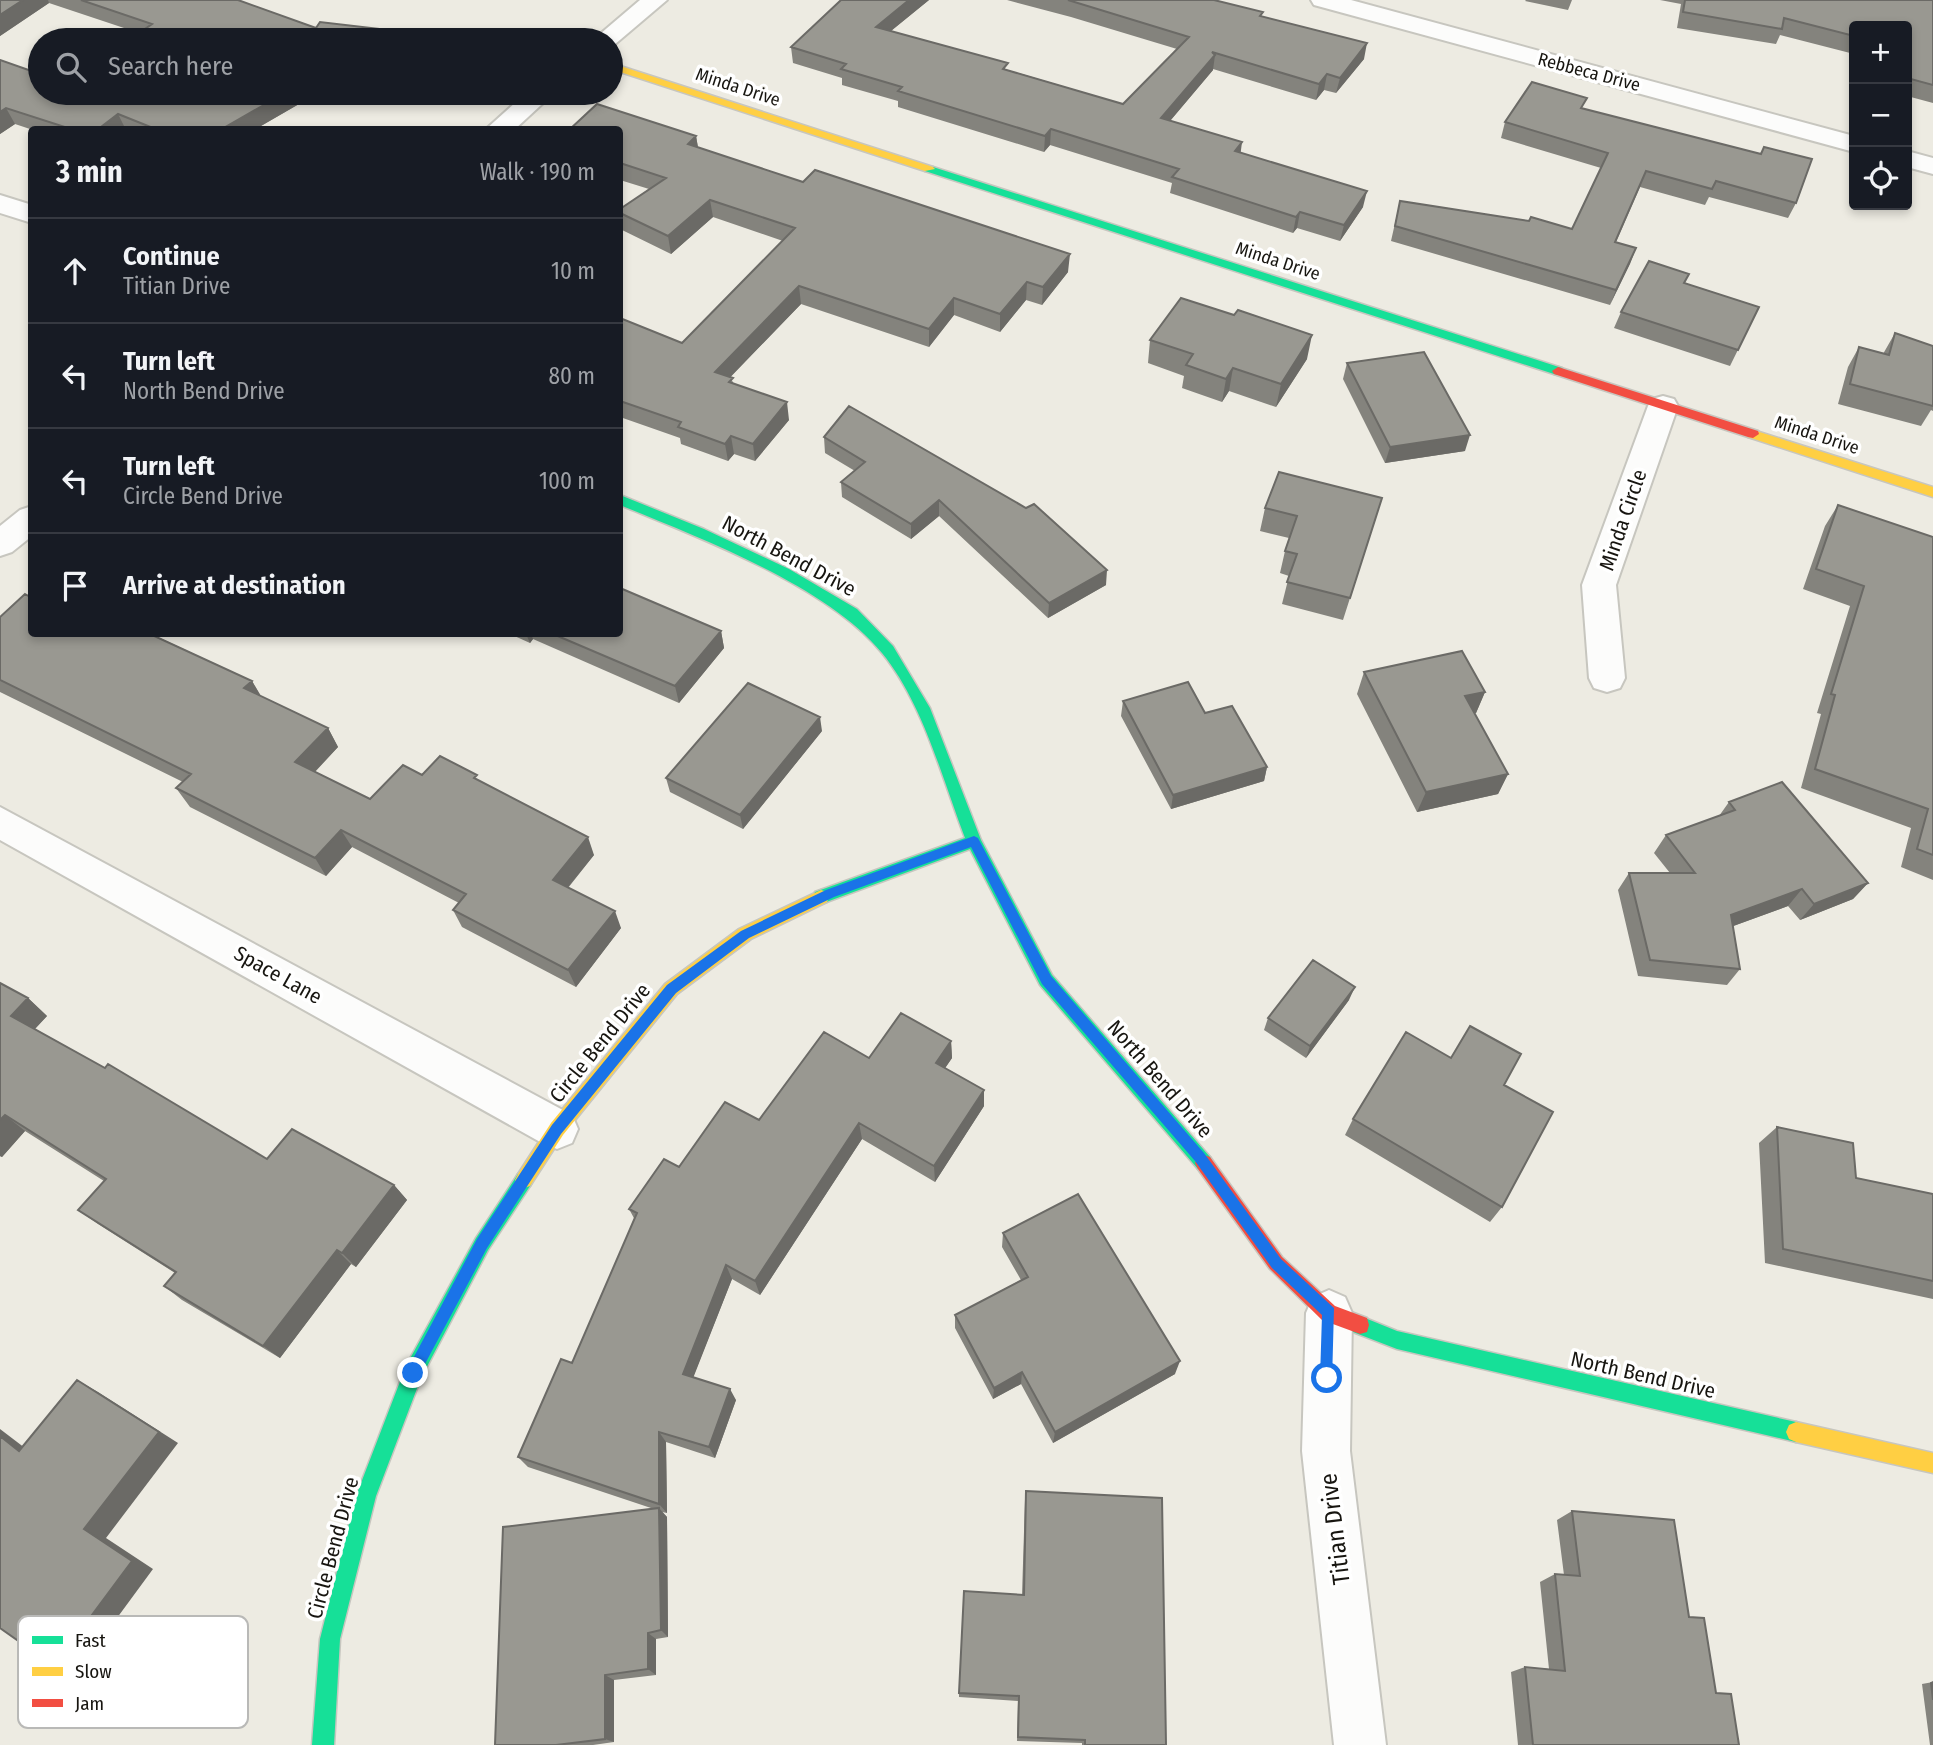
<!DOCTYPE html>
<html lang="en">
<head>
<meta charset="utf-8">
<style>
  :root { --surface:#171b24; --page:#242831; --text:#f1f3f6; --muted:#9ea1a6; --line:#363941 }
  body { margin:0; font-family:"Fira Sans Condensed",sans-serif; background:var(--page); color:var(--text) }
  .controls { position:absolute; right:21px; top:21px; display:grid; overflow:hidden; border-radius:7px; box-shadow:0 4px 10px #0003 }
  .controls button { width:63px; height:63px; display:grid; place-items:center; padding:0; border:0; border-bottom:2px solid var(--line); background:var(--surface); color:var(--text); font:35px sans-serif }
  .stop { position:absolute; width:21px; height:21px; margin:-16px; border:5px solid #1a73e8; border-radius:50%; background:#fff }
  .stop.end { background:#1a73e8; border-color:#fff; box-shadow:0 2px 7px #0008 }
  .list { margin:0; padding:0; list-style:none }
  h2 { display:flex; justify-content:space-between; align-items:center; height:91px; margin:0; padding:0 28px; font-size:30px }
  h2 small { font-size:23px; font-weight:400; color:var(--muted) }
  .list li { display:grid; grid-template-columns:46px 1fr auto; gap:21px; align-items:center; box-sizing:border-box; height:105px; padding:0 28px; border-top:2px solid var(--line) }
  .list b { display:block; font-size:26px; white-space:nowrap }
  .list p { margin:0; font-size:23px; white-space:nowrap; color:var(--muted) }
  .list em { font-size:23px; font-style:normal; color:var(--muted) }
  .icon { flex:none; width:38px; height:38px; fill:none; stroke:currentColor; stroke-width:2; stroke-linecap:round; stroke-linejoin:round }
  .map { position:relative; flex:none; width:1933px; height:1745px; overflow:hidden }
  .search { position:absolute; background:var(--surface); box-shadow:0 4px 10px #0003; left:28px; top:28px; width:595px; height:77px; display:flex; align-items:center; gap:18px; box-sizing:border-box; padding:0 24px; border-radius:38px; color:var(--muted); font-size:26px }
  .panel { position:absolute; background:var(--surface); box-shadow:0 4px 10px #0003; left:28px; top:126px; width:595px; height:511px; border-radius:7px }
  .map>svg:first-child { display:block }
</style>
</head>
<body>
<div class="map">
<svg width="1933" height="1745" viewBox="0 0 1933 1745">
  <rect width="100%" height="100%" fill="#edebe2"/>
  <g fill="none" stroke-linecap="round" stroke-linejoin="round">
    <defs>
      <path id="street" d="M640,0h27l-53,45 -3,1v-6h-18z
        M1311,0h40l503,136v16l-540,-147z
        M526,93h28l-40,37h-29z
        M1907,151l26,7v16l-26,-7z
        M0,195l32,10v18l-32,-10z
        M1663,396l11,3 4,7 -62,179 9,93 -5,10 -13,4 -13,-4 -5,-10 -7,-93 66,-179 4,-7z
        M32,506v30l-20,16 -12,4v-30l20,-16z
        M0,807l572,308 6,14 -6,14 -15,6 -15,-6 -542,-303z
        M1329,1290l16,7 7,16 -2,138 36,294h-52l-32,-294 4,-138 7,-16z"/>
      <path id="fast" d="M925,167h8l629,201 2,3 -6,4 -4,-1 -629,-203z
        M620,495l84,34 85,40 68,40 36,37 37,62 51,132 71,135 158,182 3,6 -3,6 -6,2 -6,-2 -158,-184 -70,-136 -149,55 -6,-2 -2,-5 2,-5 150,-54c-23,-60 -42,-135 -83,-185 -54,-67 -182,-115 -262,-148z
        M524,1172l6,2 3,6 -3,6 -42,64 -67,128 -45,118 -36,143 -6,106h-22l8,-106 36,-143 50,-130 70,-128 42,-64z
        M1360,1316l37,15 399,91 7,3 3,7 -3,7 -7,3 -399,-93 -44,-17 -2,-7 2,-7z"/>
      <path id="slow" d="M611,63l322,104 2,2 -10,2 -314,-102z
        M1753,430l180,57v10l-185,-60 -1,-3z
        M821,890l6,2 2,5 -2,5 -76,37 -74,55 -114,141 -33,51 -6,2 -6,-2 -3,-6 3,-6 33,-51 114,-139 74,-55z
        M1796,1422l137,31v20l-137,-31 -7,-3 -3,-7 3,-7z"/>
      <path id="jam" d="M1558,367l200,64 1,3 -6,4 -5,-1 -194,-63 -2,-3z
        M1204,1155l6,2 72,100 53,49 32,12 2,7 -2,7 -7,2 -38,-14 -52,-51 -72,-100 -3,-6 3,-6z"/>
    </defs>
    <use href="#street" stroke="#c7c6bf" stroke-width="4"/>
    <use href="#fast" stroke="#c7c6bf" stroke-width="3"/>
    <use href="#slow" stroke="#c7c6bf" stroke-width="3"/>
    <use href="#jam" stroke="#c7c6bf" stroke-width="3"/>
    <use href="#street" fill="#fcfcfb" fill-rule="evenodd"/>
    <use href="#fast" fill="#16e098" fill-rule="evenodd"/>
    <use href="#slow" fill="#ffcf43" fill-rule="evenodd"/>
    <use href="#jam" fill="#f24e42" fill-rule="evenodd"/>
  </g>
  <path fill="#84837d" d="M0,0h238l78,28 64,1 4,11h-255l10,-7 -90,-30 -49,33z
    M841,0h88l-38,31 117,39 115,34 54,-55 -106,-32 -64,-17h207l48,16 102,43 -28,34 -12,-3 -8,10 -103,-31v1l-43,51 193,86 -23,34 -43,-13 -4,5 -123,-40 2,-10 -122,-38 -6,7 -146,-45v-6l-56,-16v-7l-49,-15 -2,-16z
    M1526,0h46l-4,10 -43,-9z
    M1660,0h273v103l-26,-7v-70h-53v28l-74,-19 -4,9 -99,-16 4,-24z
    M0,60l40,33h278l-64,37h-221l-18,-6 -15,10z
    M1583,108l213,95 -8,15 -79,-21 -4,8 -65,-18 -24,55 20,6 -26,57 -219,-64 9,-40 172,28 29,-61 -100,-30 4,-16z
    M620,130l76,6 2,11 370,125 -26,33 -16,-5 -26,32 -46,-17 -25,32 -128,-43 -71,73 4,7 55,36 -34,41 -21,-7 -6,7 -47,-17 -1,-6 -60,-21v-99l62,25 101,-102 -70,-24 -42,37 -51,-25v-20l29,-20 -29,-9z
    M1685,283l74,24 -29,59 -116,-38 7,-16z
    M1895,333l38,13v65l-2,-1 -10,16 -83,-22 10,-37 11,-20 24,7z
    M1150,340l157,19 -31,48 -47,-16 -7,11 -40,-14 2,-12 -36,-13z
    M1347,363l118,88 -80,12 -42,-84z
    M824,437l282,148 -58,33 -109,-102 -28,23 -69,-42 -1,-15 14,-11 -30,-18z
    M1382,498l-39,122 -61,-16 7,-28 -9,-3 5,-22 4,-13 -29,-7 5,-23z
    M1838,505l95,32v343l-32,-13 10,-39 -110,-40 20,-74 -4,-1 33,-107 -47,-17 22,-63z
    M0,617l32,17 128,4 92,43 9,15 67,32 10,19 -23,25 55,27 52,-24 58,6 114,74 -26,33 53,40 -45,59 -114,-60 -9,-17 6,-7 -107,-56 -26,29 -136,-69 -14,-19 7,-6 -183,-90z
    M721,631l3,17 -45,55 -146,-64 -3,4 -20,-9h110z
    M1364,672l121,20 -9,21h-2l34,61 -10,20 -81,18 -60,-118z
    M1123,701l82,12 62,54 -3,14 -93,28 -50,-93z
    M822,731l-79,98 -73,-37 -4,-14z
    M1729,802l139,81 -15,16 -53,21 -12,-14 -55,20 7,43 -13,16 -89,-9 -20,-86 11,-17h41l-16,-20 12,-18 53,-19z
    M0,983l28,15 19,18 -12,13 232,130 127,26 13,15 -51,67 -5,-3 -71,94 -98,-58 -18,-14 11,-13 -77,-49 -20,-14 26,-29 -79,-50 -23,26 -2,-1z
    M1349,1000l-43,58 -42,-28 4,-12z
    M951,1041l1,17 -7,10 39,38 -49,76 -73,-43 -102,156 -28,-16 -39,98 43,23 -21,58 -49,-16 1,71 -5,-1 5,5 1,120 -12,2v36l-42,5v62l-21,3h-98l159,-236 -126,-42 -10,-10 54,-94 63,-143 -6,-11 50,-42 80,-47 110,-62z
    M1451,1058l53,27 -2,122 -12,15 -145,-87 8,-16z
    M1777,1127l79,51 77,16v105l-168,-36 -6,-120z
    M1003,1233l172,141 -122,69 -32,-59 -28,15 -38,-71v-13l66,-35 -19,-33z
    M1026,1491l140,254h-84v-2l-65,-2 1,-40 -59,-4v-4l63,-98 3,-95z
    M1572,1511l117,106 27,76 23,52h-221l-7,-73 14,-5 24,2 -9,-87 15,-8 9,1 -7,-55z
    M1933,1682v63h-3l-8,-61z"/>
  <path fill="#6b6a66" d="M23,0h25l1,3 -49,33v-21z
    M909,0h20l-53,43v-16z
    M380,29l4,11h-12z
    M1367,43l-3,16 -28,34 4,-15z
    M1215,55l-2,15 -54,64 2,-16z
    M1327,74l-3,16 -8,10 3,-16z
    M285,93h33l-64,37h-34z
    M6,108l9,16 -15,10v-22z
    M118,114l8,16h-29z
    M1051,129l-1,16 -6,7 1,-16z
    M696,136l3,18 -11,-10z
    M1242,142l-2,16 -5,-7z
    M1367,191l-4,16 -23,34 4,-16z
    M710,200l3,17 -42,37 -3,-18z
    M1300,212l-3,16 -4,5 3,-16z
    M1636,248l-6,16 -20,41 6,-15z
    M1070,254l-2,18 -26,33 1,-18z
    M1027,282l-1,18 -26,32v-18z
    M799,286l2,18 -83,86 -3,-18z
    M954,298v17l-25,32v-18z
    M1312,335l-5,24 -31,48 5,-23z
    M1233,368l-4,23 -7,11 4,-23z
    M787,402l2,18 -34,41 -2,-17z
    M1470,435l-5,16 -80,12 5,-16z
    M731,436l3,18 -6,7 -3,-17z
    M939,500v16l-28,23v-15z
    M1107,570l-1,15 -58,33 1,-15z
    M721,631l3,17 -45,55 -4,-17z
    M526,634h5l2,5 -3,4z
    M252,681l11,19 -19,-12z
    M1485,692l-9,21 -20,4 9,-21z
    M820,717l2,14 -79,98 -3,-14z
    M328,728l10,19 -32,34 -11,-19z
    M1267,767l-3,14 -93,28 2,-14z
    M1508,774l-10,20 -81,18 9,-20z
    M341,830l11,17 -26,29 -11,-18z
    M588,837l6,18 -34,42 -7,-17z
    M1868,883l-15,16 -53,21 14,-16z
    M1802,889l-14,17 -71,26 14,-17z
    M615,911l6,17 -45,59 -8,-17z
    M1355,987l-6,13 -43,58 4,-12z
    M28,998l19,18 -17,18 -19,-18z
    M951,1041l1,17 -15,22 -1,-17z
    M984,1090v16l-49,76 -1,-16z
    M5,1115l20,16 -23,26 -2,-1v-36z
    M859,1123l3,16 -102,156 -5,-14z
    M394,1185l13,15 -51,67 -14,-14z
    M337,1250l14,14 -71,94 -17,-12z
    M726,1265l6,14 -42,107 -7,-12z
    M1180,1361l-5,13 -122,69 2,-11z
    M1022,1372l-1,12 -28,15 1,-11z
    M77,1380l21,12 80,51 -72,95 47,31 -75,102 -24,-5 30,-137z
    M730,1389l6,11 -21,58 -6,-11z
    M0,1429l42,32 -23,-10 -19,-15z
    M659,1432l7,10 1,71 -8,-9z
    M659,1508l8,9 1,120 -7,-7z
    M648,1633l8,6v36l-8,-6z
    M605,1675l9,5v62l-9,-3z"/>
  <path fill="#999891" stroke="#6b6a66" stroke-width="2" d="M0,0h23l-23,15z
    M81,0h157l78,28 4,-6 60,7 -8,11h-243l23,-16z
    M841,0h68l-33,27 132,36 -5,6 120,35 66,-67 -121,-37h146l49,12 -3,4 107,27 -27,35 -13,-4 -8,10 -107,-32 3,3 -54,63 81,24 -7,9 132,40 -23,34 -44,-13 -4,5 -124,-40 7,-8 -128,-40 -6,7 -147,-45 4,-4 -61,-18 5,-5 -55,-17z
    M1685,0h248v85l-26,-7v-52h-53v10l-70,-18 -2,11 -99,-17z
    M0,60l40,14v19h245l-65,37h-62l-40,-16 -21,16h-23l-68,-22 -6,4z
    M1532,82l55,16 -6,10 180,46 3,-7 48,12 -16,44 -80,-22 -4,8 -66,-18 -31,71 21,6 -20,42 -221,-64 5,-25 129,20 2,-4 41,12 36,-76 -103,-31z
    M597,104l99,32 -8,8 115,38 12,-12 255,84 -27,33 -16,-5 -27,32 -46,-16 -25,31 -130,-43 -84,86 18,6 -4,4 58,20 -34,42 -22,-8 -6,8 -47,-17 3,-5 -61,-21v-83l62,25 113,-115 -85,-28 -42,36 -48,-23v-4l46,-31 -46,-15v-33h-51z
    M1649,261l40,13 -5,9 75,24 -21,43 -117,-38z
    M1181,298l53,17 4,-5 74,25 -31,49 -48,-16 -7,11 -40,-14 7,-11 -43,-14z
    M1895,333l38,13v60l-83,-22 9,-37 30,8z
    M1424,352l46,83 -80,12 -43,-84z
    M849,406l177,102 8,-4 73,66 -58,33 -110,-103 -28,24 -70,-42 24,-20 -41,-25z
    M1279,472l103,26 -32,100 -63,-16 10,-28 -12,-3 12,-35 -32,-8z
    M1838,505l95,32v318l-16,-6 11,-40 -113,-40 20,-74 -4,-1 33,-108 -48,-17z
    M620,588l101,43 -46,55 -122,-52h67z
    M25,594l7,4v36h118l102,47 -8,7 84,40 -33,34 75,37 33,-34 19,10 18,-19 37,19 -3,3 114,59 -35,43 62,31 -47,59 -115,-60 13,-16 -125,-64 -26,28 -139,-70 15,-14 -191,-94v-63z
    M1462,651l23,41 -20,4 43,78 -82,18 -62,-120z
    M1188,682l17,31 27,-7 35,61 -94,28 -50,-94z
    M748,683l72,34 -80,98 -74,-37z
    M1782,782l86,101 -54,21 -12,-15 -71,26 9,54 -90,-9 -21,-87h66l-29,-38 69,-25 -6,-8z
    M1313,960l42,27 -45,59 -42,-28z
    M0,983l28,15 -17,18 94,52 3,-4 159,95 25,-30 102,56 -52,68 -5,-3 -74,96 -99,-60 12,-14 -98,-62 28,-31 -101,-64 -5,5z
    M901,1013l50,28 -15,22 48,27 -50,76 -75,-43 -104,158 -29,-16 -43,109 47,15 -21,58 -50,-15v72l-141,-47 43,-98 11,4 65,-150 -8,-4 35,-50 15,8 46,-65 34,18 65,-88 45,26z
    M1470,1026l51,28 -17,31 49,27 -51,95 -149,-88 53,-87 45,26z
    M1777,1127l76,16 3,35 77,16v87l-150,-32z
    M1078,1194l102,167 -125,71 -33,-60 -28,16 -39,-73 73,-38 -25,-44z
    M77,1380l82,52 -75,97 48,32 -78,105 -54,-38v-192l19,15z
    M1026,1491l136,7 4,247h-81v-5l-67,-3 1,-41 -60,-3 5,-102 60,4z
    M659,1508l2,122 -13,3v36l-43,6v64l-49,6h-61l8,-218z
    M1572,1511l102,9 15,97 15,1 12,75 15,1 8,51h-206l-8,-78 40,4 -10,-97 25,2z
    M1933,1682v18l-2,-17z"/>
  <path fill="#1a73e8" d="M974,836l4,2 73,138 153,177 77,106 53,49 -2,74 -5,2 -7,-6 2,-63 -50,-47 -77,-107 -153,-177 -71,-137 -137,50 -85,41 -73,55 -115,141 -74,114 -69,129h-10v-9l69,-129 75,-114 115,-140 74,-54 85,-41z"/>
  <g text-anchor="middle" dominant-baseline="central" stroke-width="7" stroke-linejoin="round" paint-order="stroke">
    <g font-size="18" fill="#171510" stroke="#fff">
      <text transform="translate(1589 72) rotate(15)">Rebbeca Drive</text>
      <text transform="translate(738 87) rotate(18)">Minda Drive</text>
      <text transform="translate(1278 261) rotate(18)">Minda Drive</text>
      <text transform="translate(1817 435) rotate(18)">Minda Drive</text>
    </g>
    <g font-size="21" fill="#171510" stroke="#fff">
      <text transform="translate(1623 520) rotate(-71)">Minda Circle</text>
      <text transform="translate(789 556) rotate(28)">North Bend Drive</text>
      <text transform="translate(278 975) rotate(29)">Space Lane</text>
      <text transform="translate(600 1043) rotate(-51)">Circle Bend Drive</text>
      <text transform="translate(1160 1079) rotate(49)">North Bend Drive</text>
      <text transform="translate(1643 1375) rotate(13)">North Bend Drive</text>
      <text transform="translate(333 1548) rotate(-75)">Circle Bend Drive</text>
    </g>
    <g font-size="24" fill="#171510" stroke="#fff">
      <text transform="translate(1335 1529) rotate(-97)">Titian Drive</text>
    </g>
  </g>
  <rect x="18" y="1616" width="230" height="112" rx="10" fill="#fff" stroke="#b9b9b7" stroke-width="2"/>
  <rect x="32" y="1636" width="31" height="8" fill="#16e098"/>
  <rect x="32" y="1667" width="31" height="9" fill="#ffcf43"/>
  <rect x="32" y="1699" width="31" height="8" fill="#f24e42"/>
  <g font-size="19" fill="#171510">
    <text x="75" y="1647">Fast</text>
    <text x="75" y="1678">Slow</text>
    <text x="75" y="1710">Jam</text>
  </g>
</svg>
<div class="controls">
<button>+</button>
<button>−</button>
<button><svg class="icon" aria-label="locate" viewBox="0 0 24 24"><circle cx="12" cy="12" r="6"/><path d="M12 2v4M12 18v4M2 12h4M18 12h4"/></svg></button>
</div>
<div class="stop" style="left:1327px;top:1378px"></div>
<div class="stop end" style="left:413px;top:1373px"></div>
<div class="search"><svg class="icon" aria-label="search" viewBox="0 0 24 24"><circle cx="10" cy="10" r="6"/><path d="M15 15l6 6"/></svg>Search here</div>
<section class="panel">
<h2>3 min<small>Walk · 190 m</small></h2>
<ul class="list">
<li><svg class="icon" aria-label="ahead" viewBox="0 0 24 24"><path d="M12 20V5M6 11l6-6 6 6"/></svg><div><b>Continue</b><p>Titian Drive</p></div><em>10 m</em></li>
<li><svg class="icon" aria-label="left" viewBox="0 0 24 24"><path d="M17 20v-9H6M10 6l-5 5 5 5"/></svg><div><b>Turn left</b><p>North Bend Drive</p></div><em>80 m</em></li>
<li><svg class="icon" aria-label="left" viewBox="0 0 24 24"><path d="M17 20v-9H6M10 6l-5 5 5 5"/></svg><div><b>Turn left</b><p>Circle Bend Drive</p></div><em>100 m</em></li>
<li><svg class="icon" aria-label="arrive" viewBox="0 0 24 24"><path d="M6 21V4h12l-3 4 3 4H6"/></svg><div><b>Arrive at destination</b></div></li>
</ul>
</section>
</div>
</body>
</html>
